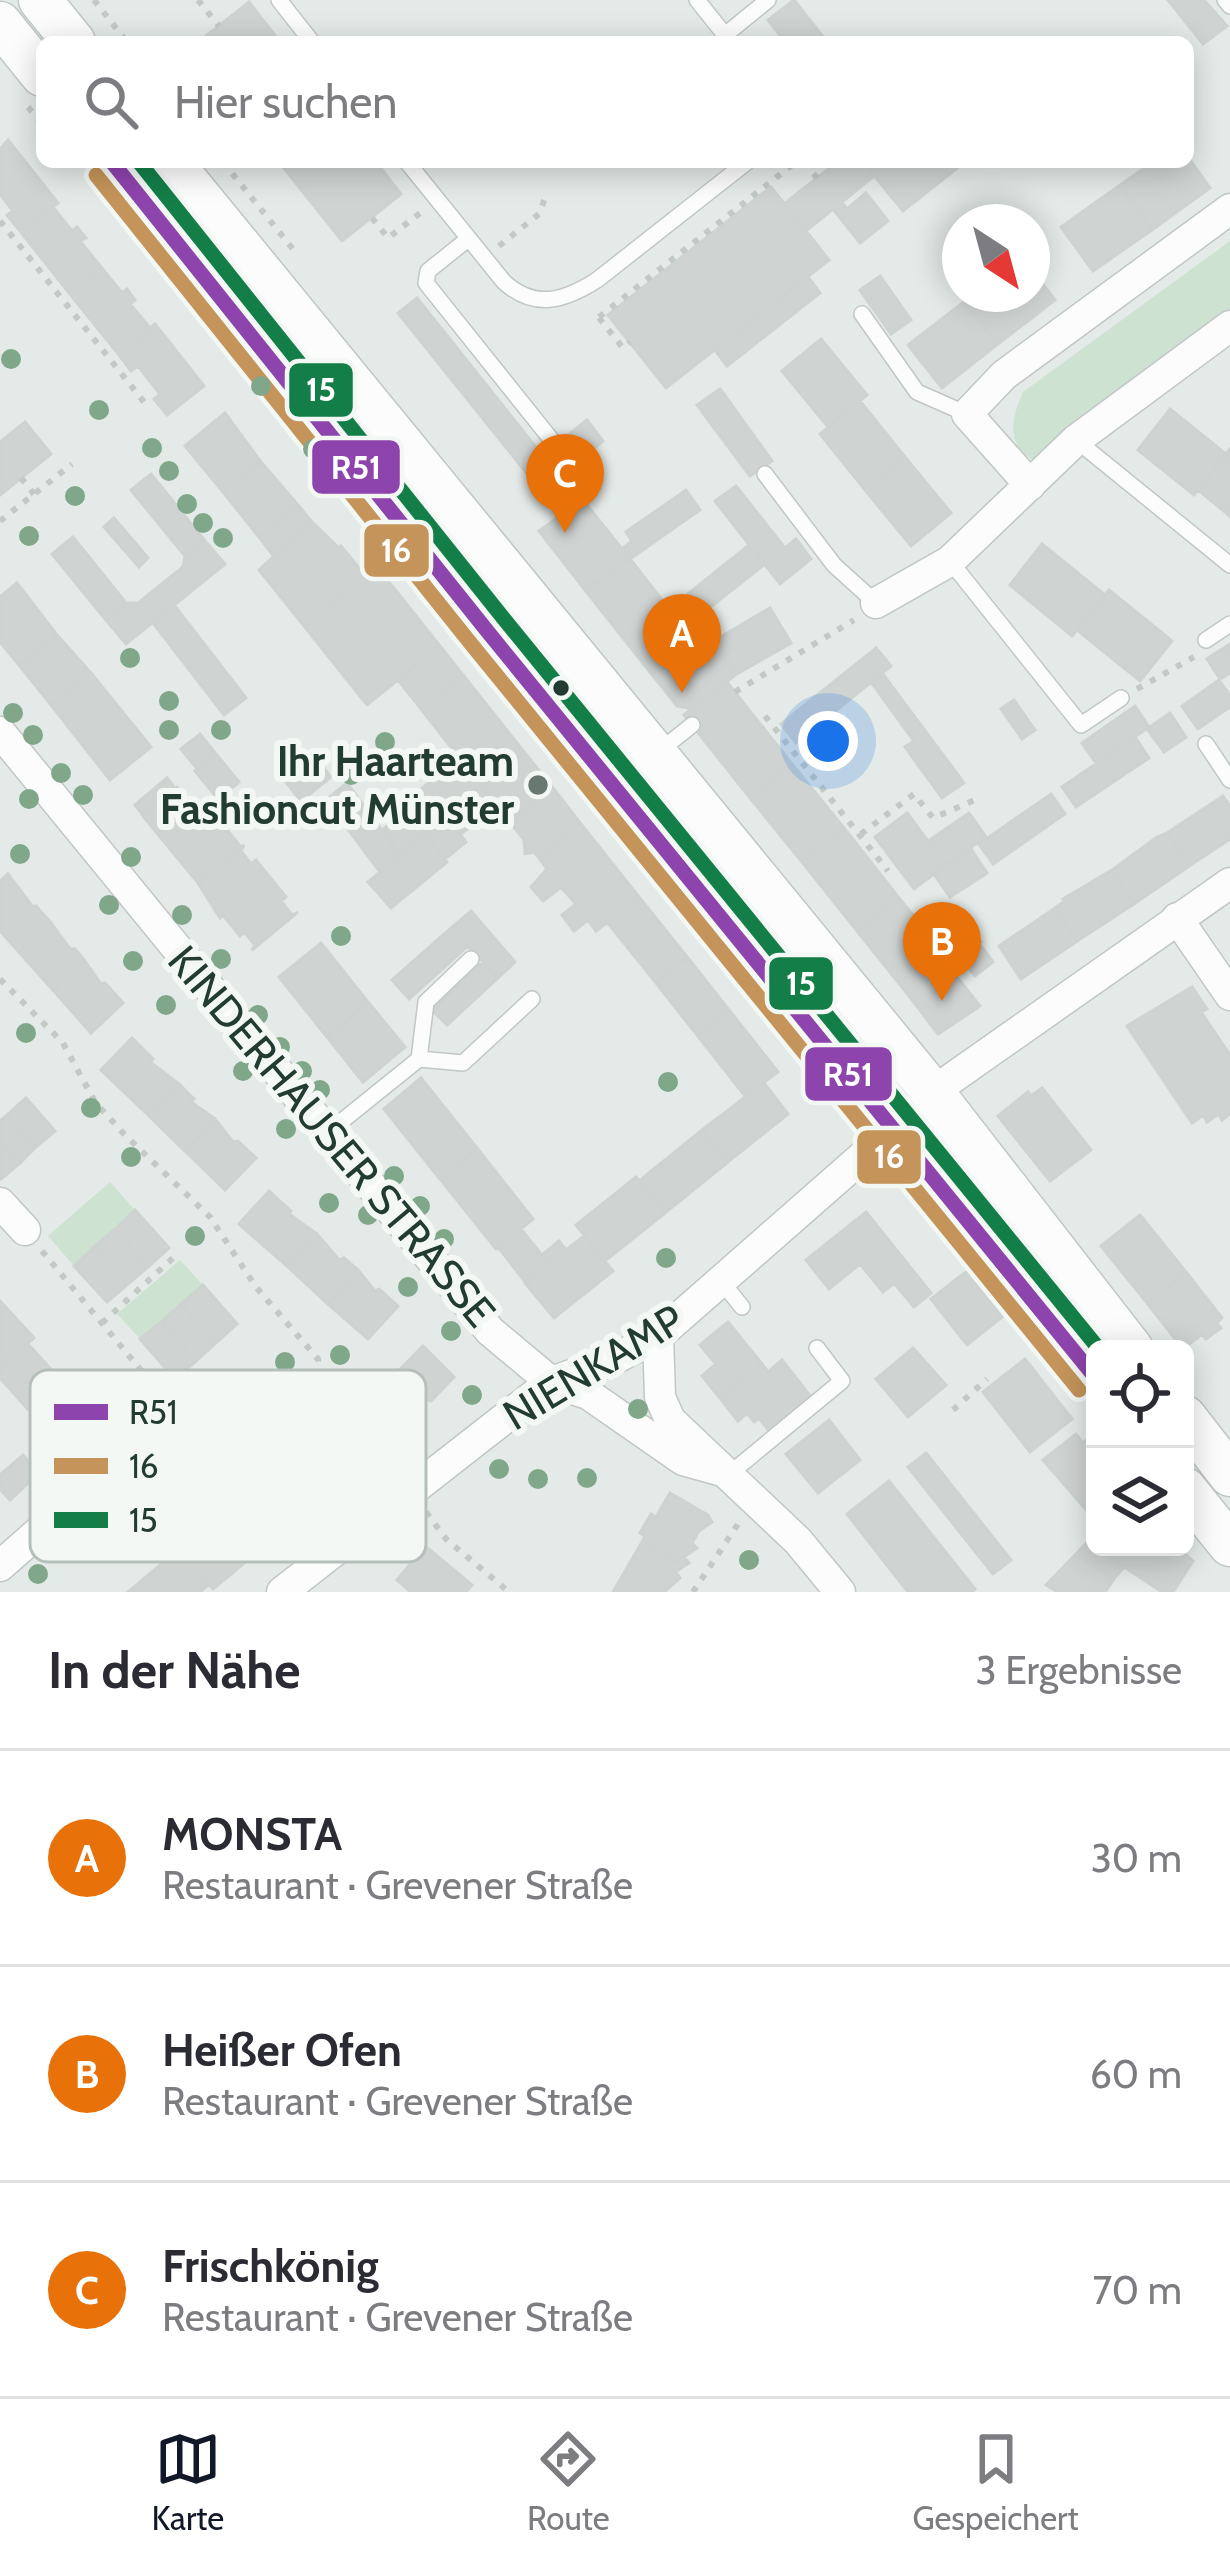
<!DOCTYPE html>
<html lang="de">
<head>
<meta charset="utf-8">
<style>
  :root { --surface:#fff; --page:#f2f2f3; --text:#2b2b33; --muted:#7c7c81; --line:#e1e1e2; --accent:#111827 }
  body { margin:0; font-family:Cabin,sans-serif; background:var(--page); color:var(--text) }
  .controls { position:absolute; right:36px; bottom:36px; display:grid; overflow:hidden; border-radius:18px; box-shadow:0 6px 30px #0003 }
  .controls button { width:108px; height:108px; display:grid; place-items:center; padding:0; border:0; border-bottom:3px solid var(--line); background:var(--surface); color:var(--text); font:60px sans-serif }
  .compass { position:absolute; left:942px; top:204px; width:108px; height:108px; border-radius:50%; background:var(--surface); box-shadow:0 6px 30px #0003; rotate:144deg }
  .you { position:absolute; left:828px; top:741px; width:42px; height:42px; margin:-30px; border:9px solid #fff; border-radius:50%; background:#1a73e8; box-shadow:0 0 0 18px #1a73e833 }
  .badge { display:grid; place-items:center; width:78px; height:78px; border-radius:50%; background:var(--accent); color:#fff; font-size:39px; font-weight:700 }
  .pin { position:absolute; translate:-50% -99px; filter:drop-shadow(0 3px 6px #0008) }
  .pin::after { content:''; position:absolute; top:63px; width:42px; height:36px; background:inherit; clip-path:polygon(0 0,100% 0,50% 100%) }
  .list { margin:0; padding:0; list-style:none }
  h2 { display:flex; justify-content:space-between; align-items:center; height:156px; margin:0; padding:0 48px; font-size:51px }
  h2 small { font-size:39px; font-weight:400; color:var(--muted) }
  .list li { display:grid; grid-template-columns:78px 1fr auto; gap:36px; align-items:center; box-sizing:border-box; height:216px; padding:0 48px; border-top:3px solid var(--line) }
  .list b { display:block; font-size:45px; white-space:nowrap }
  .list p { margin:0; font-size:39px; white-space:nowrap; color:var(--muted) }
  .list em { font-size:39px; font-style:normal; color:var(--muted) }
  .icon { flex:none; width:66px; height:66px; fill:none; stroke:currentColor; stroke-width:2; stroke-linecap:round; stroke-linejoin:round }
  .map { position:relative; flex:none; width:1230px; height:1592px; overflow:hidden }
  .search { position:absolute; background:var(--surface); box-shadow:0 6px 30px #0003; left:36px; right:36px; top:36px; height:132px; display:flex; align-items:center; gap:30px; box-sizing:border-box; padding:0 42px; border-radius:18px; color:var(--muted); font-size:45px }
  .sheet { height:804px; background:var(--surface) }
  nav { display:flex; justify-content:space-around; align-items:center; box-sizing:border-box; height:168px; border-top:3px solid var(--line); background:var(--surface); font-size:33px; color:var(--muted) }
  nav a { display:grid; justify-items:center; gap:6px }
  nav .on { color:var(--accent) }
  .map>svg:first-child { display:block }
</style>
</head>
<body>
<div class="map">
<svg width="1230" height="1592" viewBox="0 0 1230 1592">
  <rect width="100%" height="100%" fill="#e4eae7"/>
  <path fill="#cee2d2" d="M1230,241v76l-194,144c-31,-14 -25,-43 -13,-69z
    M110,1182l25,28 -61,56 -26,-30z
    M180,1260l23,25 -63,54 -23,-25z"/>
  <path fill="#cfd3d1" stroke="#cdd3d0" stroke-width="3" d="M794,0l30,38 -5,4h-34l-17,-22z
    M1168,0h36l23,26 -24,18z
    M249,2l31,40h-82l21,-16z
    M8,140l50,63 -38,28 -13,-16 6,-4 -13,-17v-45z
    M1188,157l22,31 -58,42 -32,-45 33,-23h35z
    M279,162h97l25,32 -59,47z
    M837,162h26l11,14 -32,26 5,7 19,-16 22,28 -28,22 -27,-34 -27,22 -22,-27z
    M863,162h102l-62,49z
    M1120,185l32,45 -59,41 -32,-44z
    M771,187l58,73 -163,128 -58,-73z
    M52,206l20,25 5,-4 9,11 -6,3 21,26 -32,26 -49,-62z
    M101,267l21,26 5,-4 8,11 -5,4 21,25 -32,26 -50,-62z
    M1032,270l23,30 -57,44 -33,-43 9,-7h58z
    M880,276l31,44 -20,14 -31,-44z
    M808,277l12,16 -93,73 -12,-16z
    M417,298l142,178 -18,15 -143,-178z
    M965,301l33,43 -56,44 -34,-43z
    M155,324l49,62 -37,29 -13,-16 6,-5 -22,-28 -7,5 -12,-16z
    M821,339l46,56 -39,32 -46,-56z
    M720,389l52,72 -22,15 -53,-71z
    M860,401l45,56 -40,33 -45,-56z
    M1170,409l56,45 -32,41 -56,-45z
    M225,413l36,49 -38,30 -38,-46z
    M587,420l16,21 -19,16 -17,-21z
    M25,422l26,32 -51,41v-53z
    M1230,449v67l-32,-26z
    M905,457l46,56 -40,33 -46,-56z
    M261,462l37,43 -39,32 -36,-45z
    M151,474l54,67 -20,15 -54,-66z
    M736,486l49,62 11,-9 15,20 -31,25 -65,-83z
    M686,490l14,20 -70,49 -8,-10 10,-8 -6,-9z
    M583,500l47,59 -45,31 -46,-59z
    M298,505l14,17 -40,32 -13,-17z
    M114,518l34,40 -9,9 -35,-40z
    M312,522l27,26 2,-2 18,22 18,-1 -73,59 -45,-56z
    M73,537l53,66 -20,17 -54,-66z
    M205,541l20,23 -99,80 -20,-24 20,-17h12l45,-36 2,-11z
    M1042,544l63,51 -33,41 -62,-51z
    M749,545l16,19 -81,64 -15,-19z
    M630,559l54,69 -42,34 -57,-72z
    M377,567l63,79 -73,59 -63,-79z
    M17,583l40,52 -38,30 -19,-23v-45z
    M1109,590l63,51 -32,40 -63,-51z
    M174,605l72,93 -22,17 -71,-92z
    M770,608l21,35 -56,32 -20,-35z
    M684,628l16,20 15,-8 20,35 -43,34 -15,-3 -35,-44z
    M57,635l34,38 -40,32 -32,-40z
    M1230,644v29l-10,6 -13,-20z
    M440,646l23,29 -42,34 -23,-29z
    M876,648l15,18 -95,77 -15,-19z
    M91,673l60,74 -41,33 -59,-75z
    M882,673l82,110 -22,15 -37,-51 9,-6 -43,-59z
    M463,675l62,78 -43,34 -61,-78z
    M1219,680l11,16v11l-32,22 -16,-23z
    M726,681l66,83 -42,34 -66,-83z
    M1014,700l21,30 -13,9 -21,-30z
    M1135,706l14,21 -53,36 -14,-20z
    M1170,713l16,24 -22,15 -17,-23z
    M200,734l16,20 -19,15 -16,-20z
    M1135,737l14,21 -73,49 -14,-20z
    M525,753l28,35 -43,34 -27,-35z
    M216,754l23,28 -21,17 -23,-28z
    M314,755l17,22 -30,24 -17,-21z
    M460,758l22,29 -48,38 -22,-29z
    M792,764l52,64 -42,34 -52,-64z
    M167,778l8,10 -32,27 -8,-10z
    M347,783l53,72 -20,17 -54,-72z
    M177,787l27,33 6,-4 10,13 4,-3 17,21 -43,36 -56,-68z
    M483,787l14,18 -36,29 -15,-18z
    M553,788l28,36 -42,34 -5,-6 -9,2 -1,-14 -14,-18z
    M1051,794l14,20 -72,50 -14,-20z
    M1223,796l7,10v33l-41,27 -22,-33z
    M417,803l17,22 -35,28 -17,-23z
    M907,813l39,52 -32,24 -39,-52z
    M969,813l17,24 -40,28 -18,-24z
    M446,816l20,26 -21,17 -21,-26z
    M581,824l58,73 -43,34 -8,-11 -14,11 -12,-16 14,-11 -15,-17 -18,14 -12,-14 16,-18 -8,-11z
    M844,828l55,70 -42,33 -55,-69z
    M1167,833l22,33 -55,38 -22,-34 45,-33z
    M425,835l22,27 -56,46 -23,-26z
    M244,845l-3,6 10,13 5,-4 30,37 -5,4 11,14 6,-3 -46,38 3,-5 -11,-13 -4,4 -17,-21 -3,3 -22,-35z
    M971,849l16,24 -37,24 -16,-23z
    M1112,870l22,34 -57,37 -22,-33 10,-7 -2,-2z
    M8,874l24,32h4l15,17 -32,29 -19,-21v-50z
    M639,897l49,61 -32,25 -49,-61z
    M899,898l53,65 -43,33 -52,-65z
    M1055,908l22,33 -56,38 -22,-33z
    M471,911l44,51 -17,16 -47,-50z
    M964,918l17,24 -29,21 -18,-22z
    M51,923l19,26h5l10,12 -32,29 -34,-38z
    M451,928l17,18 -59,53 -17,-19z
    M321,943l47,59 -41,35 -48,-60z
    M979,943l14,19 -18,14 -15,-19z
    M688,958l41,52 -32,25 -41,-52z
    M85,961l16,23 4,-1 18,20 -32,30 -38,-43z
    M483,962l15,16 -51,47 -15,-15z
    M948,966l32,40 -42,28 -29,-38z
    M1192,987l15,22 -6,3 29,43v59l-8,6 -3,-6 -12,8 -4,-7 -11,8 -65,-97z
    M368,1002l37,45 -42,35 -36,-45z
    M729,1010l49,62 -33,24 -48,-61z
    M132,1038l21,21 -3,3 29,22 -31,31 -47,-45z
    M421,1078l56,70 -37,31 -56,-70z
    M764,1083l24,31 -60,48 -26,-32z
    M179,1084l15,15 -3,3 24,17 -30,32 -37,-36z
    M1042,1088l49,62 -41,31 -52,-65 30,-24 3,4z
    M26,1098l29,33 -19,16 -29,-32z
    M7,1115l29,32 -16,16 -20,-22v-20z
    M215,1119l18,23 5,-1 18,17 -31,32 -40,-39z
    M702,1130l26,32 -63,51 -26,-32z
    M0,1141l20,22 -19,16 -1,-1z
    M477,1148l56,71 -37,30 -56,-70z
    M636,1177l29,36 -60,48 -29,-36z
    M269,1191l22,20 -2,3 28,20 -29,33 -49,-43z
    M135,1210l34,38 -21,19 -33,-38z
    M866,1212l65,81 -17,14 -20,-24 -11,9 -23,-28 -31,25 -23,-29z
    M1140,1215l46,57 -39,31 -46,-57z
    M115,1229l33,38 -20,17 -34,-37z
    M521,1229l28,35 -23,19 -28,-36z
    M317,1234l22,26 5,-2 14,12 -30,34 -40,-37z
    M584,1236l29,35 -59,47 -29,-35 24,-19 -7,-9 17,-14 7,9z
    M94,1247l34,37 -21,18 -33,-36z
    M358,1270l17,21 4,-2 19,17 -30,33 -40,-35z
    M967,1271l35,46 -35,28 -36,-46z
    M1186,1272l36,46 -5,5 4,5 -15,11 -4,-5 -19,15 -36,-46z
    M203,1285l34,39 -21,19 -35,-39z
    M0,1301l34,37 -34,31z
    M181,1304l35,39 -20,18 -35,-39z
    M161,1322l35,39 -21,18 -35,-40z
    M728,1322l34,42 -43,33 -17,-21 14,-12 -16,-19z
    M28,1344l38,42 -33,29 -33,-37v-9z
    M423,1346l31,31 -23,24 -5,-2 -21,28 -31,-31z
    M913,1348l33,37 -38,32 -32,-38z
    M1025,1359l47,60 -42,33 -47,-60z
    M782,1360l29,37 -42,34 -10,-13 -5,4 -7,-9 -9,8 -19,-24 43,-33 6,8z
    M829,1420l31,40 -42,33 -32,-39z
    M1095,1433v87l-52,-60 33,-26 7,9z
    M926,1453l85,107 -18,14 -85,-107z
    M23,1455l16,18 -29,27 -10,-11v-14z
    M889,1481l86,108 -4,3h-63l-61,-78z
    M670,1493l38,22 4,7 -13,9 -7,12 5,5 -13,9 5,6 -5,3 -42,-24 3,-6 -5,-3 11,-19 5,3z
    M233,1511l31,36 -51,42 -30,-36z
    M1095,1535v12h82l16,14 -20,31h-11l-74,-49z
    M642,1542l42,24 -8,6 4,6 -16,14h-51z
    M1087,1542l37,25 -10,12 -37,-26z
    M425,1546l47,39 -6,7h-55l-14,-12z
    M179,1549l30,35 -9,8h-72z
    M1077,1553l37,26 -9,13h-47l-12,-7z"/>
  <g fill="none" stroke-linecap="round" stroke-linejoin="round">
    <defs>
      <path id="service" d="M279,0l33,42
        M697,0l32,40
        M1225,0l5,6
        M725,35l43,-35
        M407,162l97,120c31,28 60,19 93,-2l150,-118
        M468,239l-40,32 -2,12 144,180
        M862,314l55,78 50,22
        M1076,440l154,125
        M765,474l69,91 42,38
        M950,561l131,164 40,-27
        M1206,640l24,-16
        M1206,744l24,36
        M657,753l35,-28
        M419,1059l7,-57 45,-43
        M327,1133l92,-74 44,4 69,-64
        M722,1282l20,25
        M176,1413l139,152
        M727,1476l115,-95 -25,-33"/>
      <path id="minor" d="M1030,485l-63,-71 37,-39 226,-166
        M876,603l74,-42 126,-121 154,-114
        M0,732l490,599 61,51 37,12 95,66 36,10
        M1177,918l53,77
        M0,1203l25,27
        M658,1336l2,61 10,23 128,121 42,51
        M0,1566l83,-73
        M282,1592l269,-210 58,-20 49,-26 293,-257 279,-196"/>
      <path id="secondary" d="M40,0l34,42
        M0,23l42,52
        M112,162l376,470 607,745
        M171,162l763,932 198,255
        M1185,1417l45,58
        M1185,1489l45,56"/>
    </defs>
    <use href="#service" stroke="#c1c7c4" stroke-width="18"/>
    <use href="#minor" stroke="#c1c7c4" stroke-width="33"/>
    <use href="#secondary" stroke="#c0c7c4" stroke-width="45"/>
    <path stroke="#c1cac5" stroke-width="6" stroke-dasharray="6 9" stroke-linecap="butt" d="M94,0l33,42
      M198,0l21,26
      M28,107l14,17
      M223,162l73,91
      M804,162l13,16
      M372,218l16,20 32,-25
      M0,221l148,186
      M499,246l40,-32 6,-16
      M599,317l197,-155
      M599,318l24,30 7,-6
      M21,478l13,16
      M0,521l72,-57
      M1137,689l57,-32
      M735,692l119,-72
      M765,716l123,155
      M861,834l53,-40 19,24 44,-19
      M0,979l63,64 32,59 29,32 86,83 46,70 62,72 1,35 -8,35 -43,53
      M42,1251l122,147
      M102,1323l71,-65
      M953,1410l34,-31
      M426,1512l20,27 63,53
      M693,1592l47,-71"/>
    <use href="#service" stroke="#fbfcfb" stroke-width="15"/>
    <use href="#minor" stroke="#fbfcfb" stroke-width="30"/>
    <use href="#secondary" stroke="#fbfcfb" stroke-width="42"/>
    <defs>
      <path id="bus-1" d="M112,162l376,470 607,745"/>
      <path id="bus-2" d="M96,175l376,470 607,745"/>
      <path id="bus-3" d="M139,162l365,457 595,730"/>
    </defs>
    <use href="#bus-1" stroke="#f3f8f5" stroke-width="24"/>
    <use href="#bus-2" stroke="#f3f8f5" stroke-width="24"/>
    <use href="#bus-3" stroke="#f3f8f5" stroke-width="24"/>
    <use href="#bus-1" stroke="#8e44ad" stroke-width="15"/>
    <use href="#bus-2" stroke="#c4945a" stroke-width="15"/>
    <use href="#bus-3" stroke="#137e48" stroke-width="15"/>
  </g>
  <g fill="#81a78b">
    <circle cx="11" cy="359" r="10"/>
    <circle cx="261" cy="386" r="10"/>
    <circle cx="99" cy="410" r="10"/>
    <circle cx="152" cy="448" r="10"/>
    <circle cx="313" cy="449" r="10"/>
    <circle cx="169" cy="471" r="10"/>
    <circle cx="75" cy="496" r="10"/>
    <circle cx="187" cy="504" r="10"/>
    <circle cx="203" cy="523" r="10"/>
    <circle cx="29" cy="536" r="10"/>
    <circle cx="223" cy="538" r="10"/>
    <circle cx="130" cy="658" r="10"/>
    <circle cx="169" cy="701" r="10"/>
    <circle cx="13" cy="713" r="10"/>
    <circle cx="169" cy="730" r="10"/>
    <circle cx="221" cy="730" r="10"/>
    <circle cx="33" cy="735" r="10"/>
    <circle cx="385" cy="742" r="10"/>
    <circle cx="61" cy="773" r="10"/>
    <circle cx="351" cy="775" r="10"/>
    <circle cx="83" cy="795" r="10"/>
    <circle cx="29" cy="799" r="10"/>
    <circle cx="297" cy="819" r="10"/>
    <circle cx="20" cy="854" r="10"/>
    <circle cx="131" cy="857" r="10"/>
    <circle cx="109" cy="905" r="10"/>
    <circle cx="182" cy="915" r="10"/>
    <circle cx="341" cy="936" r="10"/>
    <circle cx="221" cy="959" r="10"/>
    <circle cx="133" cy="961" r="10"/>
    <circle cx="166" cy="1005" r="10"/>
    <circle cx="258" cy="1015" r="10"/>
    <circle cx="26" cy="1033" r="10"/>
    <circle cx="280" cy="1047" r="10"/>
    <circle cx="243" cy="1071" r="10"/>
    <circle cx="302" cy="1071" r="10"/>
    <circle cx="668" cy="1082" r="10"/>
    <circle cx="320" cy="1090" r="10"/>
    <circle cx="91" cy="1108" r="10"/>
    <circle cx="286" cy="1129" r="10"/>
    <circle cx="131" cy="1157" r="10"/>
    <circle cx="394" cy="1176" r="10"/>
    <circle cx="329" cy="1203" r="10"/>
    <circle cx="420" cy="1206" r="10"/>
    <circle cx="368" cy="1215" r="10"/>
    <circle cx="195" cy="1236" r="10"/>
    <circle cx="444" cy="1239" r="10"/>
    <circle cx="666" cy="1258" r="10"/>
    <circle cx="408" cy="1287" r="10"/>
    <circle cx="451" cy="1331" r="10"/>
    <circle cx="340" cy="1355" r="10"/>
    <circle cx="285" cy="1362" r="10"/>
    <circle cx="472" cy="1395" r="10"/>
    <circle cx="638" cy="1409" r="10"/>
    <circle cx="499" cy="1469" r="10"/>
    <circle cx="587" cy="1478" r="10"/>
    <circle cx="538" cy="1479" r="10"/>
    <circle cx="749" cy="1560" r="10"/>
    <circle cx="38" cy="1574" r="10"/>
  </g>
  <circle fill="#233c32" stroke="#f3f8f5" stroke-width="4.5" cx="561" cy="688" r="10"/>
  <circle fill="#677971" stroke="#f3f8f5" stroke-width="4.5" cx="538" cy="785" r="12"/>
  <g text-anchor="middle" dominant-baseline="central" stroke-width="12" stroke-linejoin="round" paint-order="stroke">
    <g font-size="42" font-weight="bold" fill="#233c32" stroke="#f3f8f5" text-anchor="end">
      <text x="514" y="761">Ihr Haarteam<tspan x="514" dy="48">Fashioncut Münster</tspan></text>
    </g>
    <g font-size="42" fill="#233c32" stroke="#f3f8f5">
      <text transform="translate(332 1136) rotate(50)">KINDERHAUSER STRASSE</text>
      <text transform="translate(593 1367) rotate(-31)">NIENKAMP</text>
    </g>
  </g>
  <rect x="30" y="1370" width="396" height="192" rx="18" fill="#f3f8f5" stroke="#b5c0ba" stroke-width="3"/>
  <rect x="54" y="1404" width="54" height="16" fill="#8e44ad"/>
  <rect x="54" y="1458" width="54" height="16" fill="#c4945a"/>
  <rect x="54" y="1512" width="54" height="16" fill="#137e48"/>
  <g font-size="33" fill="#233c32">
    <text x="129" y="1424">R51</text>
    <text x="129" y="1478">16</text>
    <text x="129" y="1532">15</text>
  </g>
  <g stroke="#f3f8f5" stroke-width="4.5">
    <rect x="287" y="361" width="68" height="58" rx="12" fill="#137e48"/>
    <rect x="310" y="438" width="92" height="58" rx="12" fill="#8e44ad"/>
    <rect x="362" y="522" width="69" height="57" rx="12" fill="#c4945a"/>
    <rect x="767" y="955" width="68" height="57" rx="12" fill="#137e48"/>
    <rect x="803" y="1045" width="91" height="58" rx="12" fill="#8e44ad"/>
    <rect x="855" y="1128" width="68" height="58" rx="12" fill="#c4945a"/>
  </g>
  <g font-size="33" text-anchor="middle" font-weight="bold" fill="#fff">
    <text x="321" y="401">15</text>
    <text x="356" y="479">R51</text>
    <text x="396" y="562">16</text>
    <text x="801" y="995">15</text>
    <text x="848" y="1086">R51</text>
    <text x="889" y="1168">16</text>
  </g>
</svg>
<div class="controls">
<button><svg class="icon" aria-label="locate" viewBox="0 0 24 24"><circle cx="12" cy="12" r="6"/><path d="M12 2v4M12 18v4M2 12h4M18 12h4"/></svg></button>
<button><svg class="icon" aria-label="layers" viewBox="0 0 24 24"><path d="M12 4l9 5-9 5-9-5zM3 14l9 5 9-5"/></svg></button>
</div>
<svg class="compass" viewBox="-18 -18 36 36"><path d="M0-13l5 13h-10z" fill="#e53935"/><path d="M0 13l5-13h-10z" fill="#7c7c81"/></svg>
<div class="you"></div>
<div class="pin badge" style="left:682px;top:693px;background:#e8710a">A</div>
<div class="pin badge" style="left:942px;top:1001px;background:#e8710a">B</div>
<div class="pin badge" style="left:565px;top:533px;background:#e8710a">C</div>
<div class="search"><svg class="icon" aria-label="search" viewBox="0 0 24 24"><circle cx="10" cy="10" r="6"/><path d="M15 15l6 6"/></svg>Hier suchen</div>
</div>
<section class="sheet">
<h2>In der Nähe<small>3 Ergebnisse</small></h2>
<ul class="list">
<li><span class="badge" style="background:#e8710a">A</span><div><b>MONSTA</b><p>Restaurant · Grevener Straße</p></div><em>30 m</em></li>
<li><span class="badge" style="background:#e8710a">B</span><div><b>Heißer Ofen</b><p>Restaurant · Grevener Straße</p></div><em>60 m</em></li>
<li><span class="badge" style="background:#e8710a">C</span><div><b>Frischkönig</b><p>Restaurant · Grevener Straße</p></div><em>70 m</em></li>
</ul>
</section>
<nav>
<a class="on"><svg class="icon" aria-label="map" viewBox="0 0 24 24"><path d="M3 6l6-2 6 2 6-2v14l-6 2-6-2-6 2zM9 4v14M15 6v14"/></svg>Karte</a>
<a><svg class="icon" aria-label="directions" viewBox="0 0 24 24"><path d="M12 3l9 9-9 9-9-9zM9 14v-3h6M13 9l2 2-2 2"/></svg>Route</a>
<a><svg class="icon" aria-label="saved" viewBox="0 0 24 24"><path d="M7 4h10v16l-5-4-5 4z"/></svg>Gespeichert</a>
</nav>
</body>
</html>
